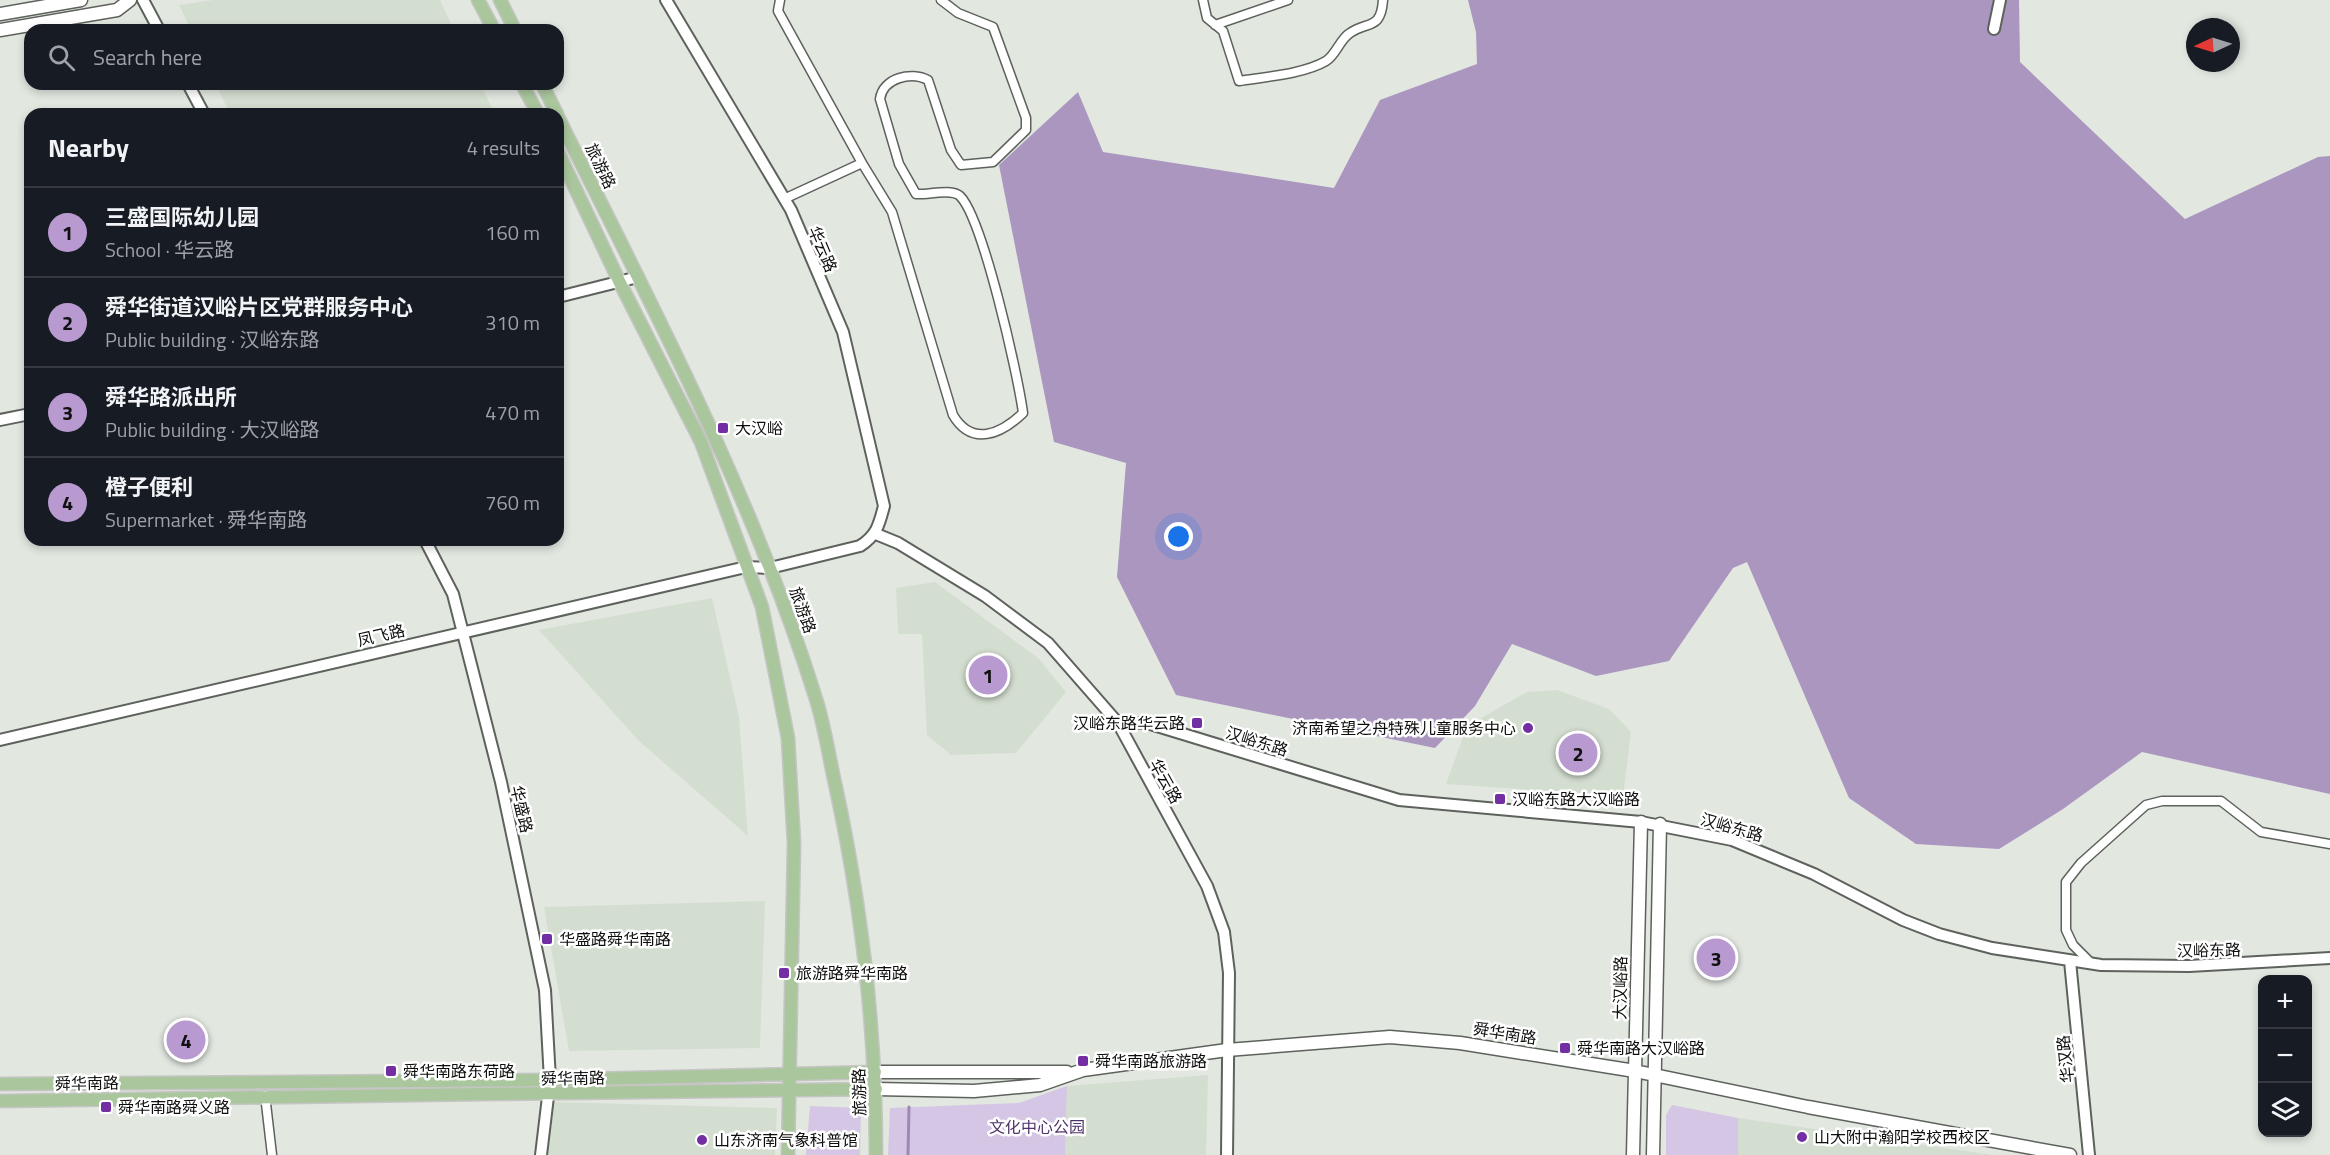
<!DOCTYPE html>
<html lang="en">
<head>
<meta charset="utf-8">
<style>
  :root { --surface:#171b24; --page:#242831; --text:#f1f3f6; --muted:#9ea1a6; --line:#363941; --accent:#b89ad0 }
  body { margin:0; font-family:"Titillium Web","Noto Sans SC",sans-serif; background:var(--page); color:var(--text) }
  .controls { position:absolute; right:18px; bottom:18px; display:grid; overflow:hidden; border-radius:12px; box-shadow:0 3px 9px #0003 }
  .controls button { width:54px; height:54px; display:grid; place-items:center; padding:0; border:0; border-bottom:2px solid var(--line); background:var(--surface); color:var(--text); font:30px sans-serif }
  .compass { position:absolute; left:2186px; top:18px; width:54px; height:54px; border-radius:50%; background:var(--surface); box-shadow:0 3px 9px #0003; rotate:266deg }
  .you { position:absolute; left:1179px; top:537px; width:21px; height:21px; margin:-15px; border:4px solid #fff; border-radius:50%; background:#1a73e8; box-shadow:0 0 0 9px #1a73e833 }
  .badge { display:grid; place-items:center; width:39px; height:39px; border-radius:50%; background:var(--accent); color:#111; font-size:20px; font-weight:700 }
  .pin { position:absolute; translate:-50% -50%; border:3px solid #fff; box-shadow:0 2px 6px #0006 }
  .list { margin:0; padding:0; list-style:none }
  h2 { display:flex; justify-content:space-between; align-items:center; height:78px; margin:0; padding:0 24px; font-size:26px }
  h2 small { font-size:20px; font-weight:400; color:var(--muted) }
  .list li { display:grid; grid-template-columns:39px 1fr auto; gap:18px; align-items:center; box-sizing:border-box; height:90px; padding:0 24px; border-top:2px solid var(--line) }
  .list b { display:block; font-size:22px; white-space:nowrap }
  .list p { margin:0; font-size:20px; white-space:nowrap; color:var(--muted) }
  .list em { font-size:20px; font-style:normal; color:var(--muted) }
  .icon { flex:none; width:33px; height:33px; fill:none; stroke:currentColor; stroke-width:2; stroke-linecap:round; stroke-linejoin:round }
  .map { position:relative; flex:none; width:2330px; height:1155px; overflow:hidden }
  .search { position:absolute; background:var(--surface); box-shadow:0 3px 9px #0003; left:24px; top:24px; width:540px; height:66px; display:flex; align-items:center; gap:15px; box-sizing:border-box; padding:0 21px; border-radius:18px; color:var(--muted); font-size:22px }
  .panel { position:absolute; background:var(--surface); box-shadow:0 3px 9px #0003; left:24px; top:108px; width:540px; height:438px; border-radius:18px }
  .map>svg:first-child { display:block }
</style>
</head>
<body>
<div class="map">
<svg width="2330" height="1155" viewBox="0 0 2330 1155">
  <rect width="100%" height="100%" fill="#e2e7e0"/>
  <path fill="#d4ded0" d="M213,0h227l14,30h-263l-12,-25z
    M216,84h264l15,30h-265z
    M935,582l103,76 28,34 -50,61 -65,2 -24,-20 -5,-101h-24l-2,-46z
    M712,598l27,119 9,119 -109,-95 -100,-111z
    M1557,690l52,19 22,23 -8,64 -177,-12 21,-58 60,-34z
    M765,901l-5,147 -191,3 -25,-144z
    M1208,1075l-2,80h-141l2,-69z
    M552,1102l225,6 -2,47h-229z
    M1738,1118l255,37h-255z"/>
  <path fill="#d4c6e4" d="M1067,1086l-2,69h-177l2,-47 129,-5z
    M1672,1105l66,13v37h-72v-40z
    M810,1106l51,2 -1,47h-54z"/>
  <path fill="#aa96bf" d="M1468,0h551l1,62 165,157 133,-62 12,-1v638l-188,-42 -79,57 -64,40 -83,-5 -67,-46 -102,-236 -14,6 -64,93 -73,15 -84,-32 -37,62 -40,42 -259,-53 -59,-118 9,-114 -72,-21 -55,-277 79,-73 25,60 231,36 46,-88 97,-36 -1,-32z"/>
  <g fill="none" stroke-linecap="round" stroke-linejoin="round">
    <path stroke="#9d89b1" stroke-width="3" d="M908,1155l1,-48"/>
    <defs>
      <path id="minor" d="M780,0l-2,11 84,152
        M1203,0l4,18 16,13 16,50c25,-4 65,-7 87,-20 10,-6 14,-22 24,-28 18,-12 31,-3 33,-33
        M1215,25l73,-25
        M784,199l78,-36 30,49 61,203c19,32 48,19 70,-2 -5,-38 -40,-194 -63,-217 -8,-8 -32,-1 -44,-2l-17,-30 -19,-65c3,-21 31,-28 48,-19l23,70 10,15 32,-3 33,-32v-12l-33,-91 -35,-14 -17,-13
        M67,540h1
        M2091,963l-18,-18 -7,-15v-48l15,-19 65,-58 16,-4h59l40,31 69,12
        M265,1095l7,60"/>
      <path id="tertiary" d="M143,0l16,30
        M1994,29l6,-29
        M188,84l16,30
        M558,297l80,-20
        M0,420l30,-6
        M876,534l22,9 87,53 63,47 70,80 89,163 17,46 5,41 -2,182
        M425,540l28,54 48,188 44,208 5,90 -9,75
        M1118,723h29l252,77 242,22 91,18 82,34 89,46 36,14 53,14 109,17 88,1 141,-8
        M0,740l746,-173 24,1 90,-22c17,-11 19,-21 24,-40l-41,-174 -52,-122 -125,-210
        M2070,961l19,194"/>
      <path id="secondary" d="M0,14l81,-14
        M0,30l117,-20 13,-10
        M875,1072h192
        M876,1089l98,2 66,-6 43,-15 144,-20 163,-13 70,6 175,28 173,36 262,48
        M1633,1155l8,-333
        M1653,1155l7,-331"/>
      <path id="primary" d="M478,0l16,30
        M500,0l15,30
        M522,84l16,30
        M542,84l15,30
        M558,117c94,189 194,377 257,579 10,30 14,62 21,92 26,121 40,244 40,367
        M558,152l62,131 81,159 61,165 26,131 6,105 -6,312
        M0,1084l550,-4 325,-8
        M0,1101c292,-6 584,-7 876,-12"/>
    </defs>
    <use href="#minor" stroke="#5d625c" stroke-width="11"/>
    <use href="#tertiary" stroke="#5d625c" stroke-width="14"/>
    <use href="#secondary" stroke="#5d625c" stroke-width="15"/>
    <use href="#primary" stroke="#c5c5c4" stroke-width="15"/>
    <use href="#minor" stroke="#fff" stroke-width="8"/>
    <use href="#tertiary" stroke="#fff" stroke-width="10"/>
    <use href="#secondary" stroke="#fff" stroke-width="12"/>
    <use href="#primary" stroke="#a9c69d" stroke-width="12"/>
  </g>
  <g fill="#722ea2" stroke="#fff" stroke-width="2">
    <rect x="717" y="422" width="12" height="12" rx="3"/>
    <rect x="1191" y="717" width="12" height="12" rx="3"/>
    <circle cx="1528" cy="728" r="6"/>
    <rect x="1494" y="793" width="12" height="12" rx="3"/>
    <rect x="541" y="933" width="12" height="12" rx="3"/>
    <rect x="778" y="967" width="12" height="12" rx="3"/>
    <rect x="1559" y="1042" width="12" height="12" rx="3"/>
    <rect x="1077" y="1055" width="12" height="12" rx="3"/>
    <rect x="385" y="1065" width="12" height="12" rx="3"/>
    <rect x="100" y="1101" width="12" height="12" rx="3"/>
    <circle cx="1802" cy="1137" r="6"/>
    <circle cx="702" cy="1140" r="6"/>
  </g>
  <g text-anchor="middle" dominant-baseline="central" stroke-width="5" stroke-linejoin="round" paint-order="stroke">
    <g font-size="16" fill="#0c0e0b" stroke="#fff">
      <text transform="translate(601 166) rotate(64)">旅游路</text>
      <text transform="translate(823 249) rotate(67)">华云路</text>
      <text transform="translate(803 610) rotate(70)">旅游路</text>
      <text transform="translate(381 635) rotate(-13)">凤飞路</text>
      <text transform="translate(1257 741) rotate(17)">汉峪东路</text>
      <text transform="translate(1166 781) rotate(61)">华云路</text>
      <text transform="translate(522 809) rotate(77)">华盛路</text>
      <text transform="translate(1732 827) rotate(16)">汉峪东路</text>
      <text transform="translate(2209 950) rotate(-1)">汉峪东路</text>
      <text transform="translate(1620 988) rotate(-89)">大汉峪路</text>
      <text transform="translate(1505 1033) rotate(9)">舜华南路</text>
      <text transform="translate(2065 1059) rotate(-96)">华汉路</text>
      <text transform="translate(573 1078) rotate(-1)">舜华南路</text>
      <text transform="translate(87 1083) rotate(-1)">舜华南路</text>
      <text transform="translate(859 1092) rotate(-91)">旅游路</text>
    </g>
    <g font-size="16" fill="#0c0e0b" stroke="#fff" text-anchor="start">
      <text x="735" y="428">大汉峪</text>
      <text x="1185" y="723" text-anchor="end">汉峪东路华云路</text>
      <text x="1516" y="728" text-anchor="end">济南希望之舟特殊儿童服务中心</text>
      <text x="1512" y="799">汉峪东路大汉峪路</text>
      <text x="559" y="939">华盛路舜华南路</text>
      <text x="796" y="973">旅游路舜华南路</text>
      <text x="1577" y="1048">舜华南路大汉峪路</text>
      <text x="1095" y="1061">舜华南路旅游路</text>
      <text x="403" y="1071">舜华南路东荷路</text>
      <text x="118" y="1107">舜华南路舜义路</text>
      <text x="1814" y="1137">山大附中瀚阳学校西校区</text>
      <text x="714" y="1140">山东济南气象科普馆</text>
    </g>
    <g font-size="16" fill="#503469" stroke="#fff">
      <text x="1037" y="1127">文化中心公园</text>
    </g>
  </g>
</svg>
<div class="controls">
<button>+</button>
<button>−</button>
<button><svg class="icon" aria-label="layers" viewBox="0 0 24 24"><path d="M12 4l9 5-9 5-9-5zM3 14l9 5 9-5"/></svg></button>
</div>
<svg class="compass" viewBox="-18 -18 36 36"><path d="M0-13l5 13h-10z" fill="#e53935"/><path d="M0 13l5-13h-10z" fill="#9ea1a6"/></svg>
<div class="you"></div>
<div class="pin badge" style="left:988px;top:675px">1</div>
<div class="pin badge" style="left:1578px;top:753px">2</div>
<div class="pin badge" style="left:1716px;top:958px">3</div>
<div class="pin badge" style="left:186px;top:1040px">4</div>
<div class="search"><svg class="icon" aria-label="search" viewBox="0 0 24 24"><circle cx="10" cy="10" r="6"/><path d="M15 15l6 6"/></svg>Search here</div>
<section class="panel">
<h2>Nearby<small>4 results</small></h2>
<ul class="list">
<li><span class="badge">1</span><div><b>三盛国际幼儿园</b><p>School · 华云路</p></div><em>160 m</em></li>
<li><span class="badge">2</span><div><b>舜华街道汉峪片区党群服务中心</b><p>Public building · 汉峪东路</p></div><em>310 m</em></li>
<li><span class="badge">3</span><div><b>舜华路派出所</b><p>Public building · 大汉峪路</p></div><em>470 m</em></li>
<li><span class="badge">4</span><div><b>橙子便利</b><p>Supermarket · 舜华南路</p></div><em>760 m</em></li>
</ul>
</section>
</div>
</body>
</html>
